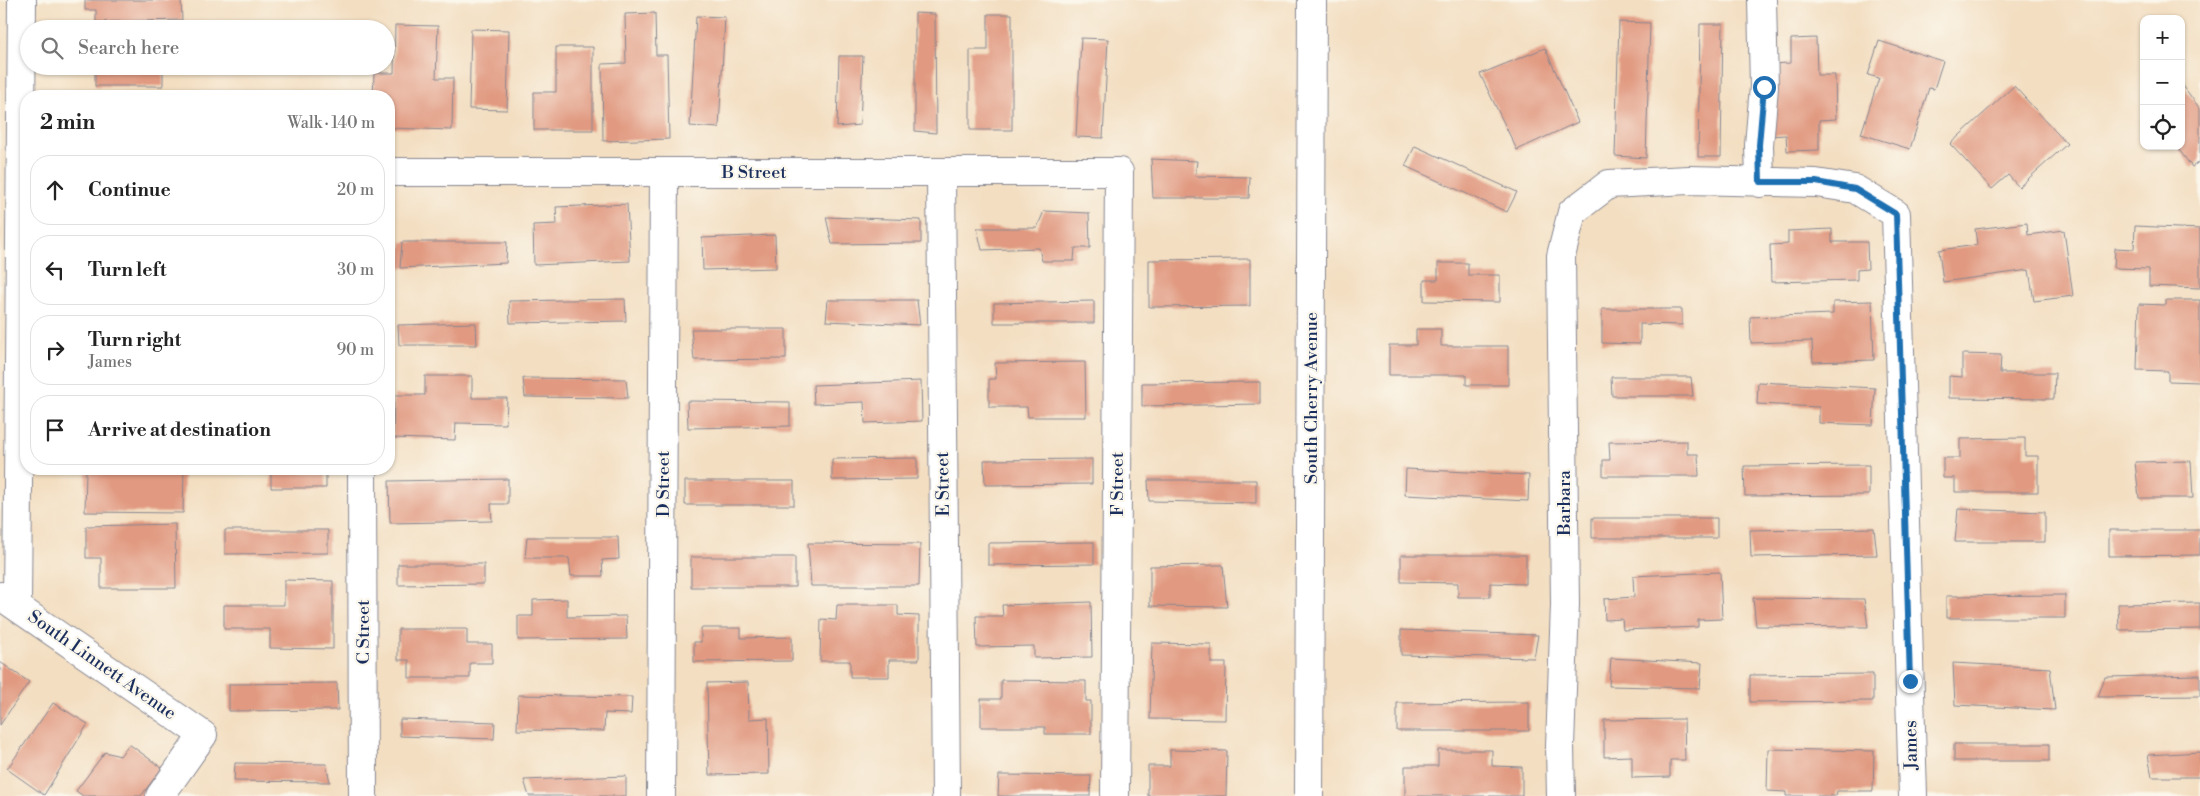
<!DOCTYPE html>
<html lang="en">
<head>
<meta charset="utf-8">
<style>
  :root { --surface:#fff; --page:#f6f6f6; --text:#222; --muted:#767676; --line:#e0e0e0 }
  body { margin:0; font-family:"Libre Bodoni",serif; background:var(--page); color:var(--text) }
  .controls { position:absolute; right:15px; top:15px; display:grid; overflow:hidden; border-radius:10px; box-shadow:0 1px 4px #0004 }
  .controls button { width:45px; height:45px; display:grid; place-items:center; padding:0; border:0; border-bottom:1px solid var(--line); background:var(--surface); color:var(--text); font:25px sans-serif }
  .stop { position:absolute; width:15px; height:15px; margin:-11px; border:4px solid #1f6fb2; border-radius:50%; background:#fff }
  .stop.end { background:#1f6fb2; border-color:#fff; box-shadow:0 1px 5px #0008 }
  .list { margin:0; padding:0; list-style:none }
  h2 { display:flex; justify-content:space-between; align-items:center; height:65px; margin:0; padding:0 20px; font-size:21px }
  h2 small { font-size:16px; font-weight:400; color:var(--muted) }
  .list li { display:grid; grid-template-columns:32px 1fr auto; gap:15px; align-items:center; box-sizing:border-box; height:70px; margin:0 10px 10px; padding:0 10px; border:1px solid var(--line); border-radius:20px }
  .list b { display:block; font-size:19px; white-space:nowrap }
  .list p { margin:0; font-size:16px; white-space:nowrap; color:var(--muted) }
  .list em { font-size:16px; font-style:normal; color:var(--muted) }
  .icon { flex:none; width:28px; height:28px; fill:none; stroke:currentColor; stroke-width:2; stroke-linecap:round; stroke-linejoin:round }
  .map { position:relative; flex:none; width:2200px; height:796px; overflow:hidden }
  .search { position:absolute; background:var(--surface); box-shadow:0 1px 4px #0004; left:20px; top:20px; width:375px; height:55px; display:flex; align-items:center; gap:12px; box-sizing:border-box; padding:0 18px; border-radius:28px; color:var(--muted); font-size:19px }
  .panel { position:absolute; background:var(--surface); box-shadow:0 1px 4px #0004; left:20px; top:90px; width:375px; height:385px; border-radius:20px }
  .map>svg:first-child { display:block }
</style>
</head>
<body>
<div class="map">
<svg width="2200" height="796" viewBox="0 0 2200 796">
  <rect width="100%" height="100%" fill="#fbf7ec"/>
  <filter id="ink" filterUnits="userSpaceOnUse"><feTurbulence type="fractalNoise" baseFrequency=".02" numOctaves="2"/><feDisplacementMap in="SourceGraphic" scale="10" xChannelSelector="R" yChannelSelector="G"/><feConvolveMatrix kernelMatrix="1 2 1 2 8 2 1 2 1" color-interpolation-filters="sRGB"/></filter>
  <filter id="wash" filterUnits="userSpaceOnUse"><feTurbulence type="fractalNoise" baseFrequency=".0096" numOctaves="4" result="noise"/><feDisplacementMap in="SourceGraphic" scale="20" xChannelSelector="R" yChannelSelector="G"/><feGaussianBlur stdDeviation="1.12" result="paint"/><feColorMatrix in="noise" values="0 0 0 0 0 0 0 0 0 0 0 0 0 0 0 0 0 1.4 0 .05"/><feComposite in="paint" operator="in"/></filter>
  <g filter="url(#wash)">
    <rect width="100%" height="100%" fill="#f3dec1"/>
    <g id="blocks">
      <path fill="#e19a81" d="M85,0h96l1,20 -86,2v-12h-11z
        M655,13l1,42h11l2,84 -66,2 -1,-77 24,-1 -1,-49z
        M915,13l20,1 1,119 -21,-2z
        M988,14h24v116h-42v-80h18z
        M696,16l29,1 -6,111 -29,-2z
        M1619,22l31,1 -4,135 -31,-2z
        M1700,24h23l-2,133h-23z
        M395,25l43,1 -2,52h17l-1,52 -63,-2v-32h-16l1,-23h20z
        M471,29l38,1 -2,80 -38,-1z
        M1081,38l27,1 -5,99 -27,-1z
        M1816,38l1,37h18l1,44 -17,1v30l-32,1 -1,-16 -18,1 -1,-72 24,-1v-24z
        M1879,41l64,20 -9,28 -5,-1 -19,61 -49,-15 18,-56 -11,-3z
        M556,47h37v83h-59v-38h22z
        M1545,48l33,74 -61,28 -37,-76z
        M839,56h24l-3,69 -23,2z
        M95,66h68v20h-68z
        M2181,83l19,26v52l-8,6 -16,-21h5z
        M2014,86l53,58 -48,43 -11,-12 -16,14 -42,-45z
        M1415,146l102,46 -10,20 -102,-46z
        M1151,159l46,2 -2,15 55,1 -1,21h-96z
        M627,204l3,57 -96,4 -1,-40 24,-1 -1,-17z
        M1044,211l45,2 1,35h-15l-1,13h-32l-3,-13 -57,2 -5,-22h60z
        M826,217l95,3v23l-89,1z
        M2027,223l1,12 36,-5 9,66 -39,5 -5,-31 -86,12 -4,-32 38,-5 -2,-16z
        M2135,226l65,3v59l-51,-2v-17l-35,-1 1,-20 19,1z
        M1832,229v13h35l1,27 -11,1v10l-86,2 -1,-37 18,-1v-13z
        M775,235l1,33 -73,2 -1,-32z
        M402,242h105l-1,21 -106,5z
        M1250,259v47l-101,1v-47z
        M1438,263h30v12h32v27l-76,-1v-21h14z
        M625,299l1,22 -116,2 -1,-22z
        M828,300h89l3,25 -94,-4z
        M2166,300h34v82l-32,-1v-10l-31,-1 2,-66 27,1z
        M1094,301v22h-100v-20z
        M1872,301l2,59 -61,2 -1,-21 -61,2 -1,-26 83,-3v-12z
        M1602,309h80v16l-42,-1v20l-38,-1z
        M476,323l1,22h-78l-1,-20z
        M691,329h95v30l-92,1z
        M1416,329h25v17h67v39h-42v-10h-77v-30h27z
        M1962,354l39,1 -1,18h55l-1,26 -105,-1v-22l13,1z
        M1085,362l1,55h-58l-1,-10h-38v-28h7l-1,-16z
        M425,376h47v22h35l-1,26 -50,-1 -1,17 -62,-2 1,-43h31z
        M1611,377h80l2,19h-81z
        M523,378l103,1 2,19 -103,-1z
        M921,381l1,40 -57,2 -1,-21 -50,2 -1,-19z
        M1260,382v22l-118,2v-23z
        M1758,382l117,6 -2,37 -54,-2v-16l-62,-3z
        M687,401l103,1v24l-102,2z
        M2025,438v18h13v36h-83v-14h-12v-20h17v-19z
        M1687,441v13h11l1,22h-96v-16h7l-1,-18z
        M917,458v21l-85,1v-21z
        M1092,459v25l-107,1 -1,-25z
        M2191,461l2,37h-54l-4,-36z
        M1869,465v30l-124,1 -1,-30z
        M86,469h98l-1,44 -98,-1z
        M234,469h104v2h-12v17h-55v-16h-37z
        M1406,469l123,6 -1,26 -123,-6z
        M508,479v25h-17l1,17 -102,2 -1,-42z
        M1148,480h108v23l-107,-2z
        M685,481h109v24h-109z
        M1958,509l87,3v30h-90z
        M1592,518h125v20h-125z
        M175,524l1,64h-75v-30h-15v-32z
        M1874,528l3,27 -126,2 -1,-27z
        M225,530h103v23l-103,1z
        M2109,530h91v25l-91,1z
        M527,537h91l1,22 -17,1 1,16h-32l-2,-18h-44z
        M1094,542v22l-106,1v-22z
        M808,543l112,1 -1,42h-108z
        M1401,555h125v29l-36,-1v14h-32v-14l-57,-1z
        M691,557h104v30h-104z
        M398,564h86v20l-86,1z
        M1223,565l4,42 -77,-1v-40z
        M1720,572l2,47 -24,1v7l-75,3 -1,-11 -17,1 -1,-21 30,-2 -1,-21z
        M284,580l49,1v68l-63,-1v-19h-46v-24h60z
        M2065,595v23h-119v-22z
        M1753,598l111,1 4,28 -112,-1z
        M567,599v18l59,-1 1,23 -109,1v-24h15v-16z
        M1091,602l1,55 -58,1v-12l-57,1 -1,-31h27l-1,-11z
        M2200,603v26l-81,1 -1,-26z
        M837,605h61v10l21,1v44h-30v17h-39v-16h-30l1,-42 15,1z
        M701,628h40v10l51,-1v24l-98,1v-20h7z
        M398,629h69v15h25v19h-22v15h-61v-18h-11z
        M1401,630l137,5 -4,23 -133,-3z
        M1152,643l59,1v19h15l-1,57 -75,-1z
        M1611,658l91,5 -2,25 -91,-2z
        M0,662l29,20 -29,43z
        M1953,663l97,5 5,42 -100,-5z
        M1873,674v27l-123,1v-27z
        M2200,675v21l-102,1 7,-20z
        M1001,680l85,1v20h5v33h-46v-7h-64v-28h20z
        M748,682l1,37 19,-1 1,56 -60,1 -2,-92z
        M337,683l1,27 -109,1v-27z
        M518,695l114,2 -1,17 -26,-1 -1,18 -87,-1z
        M1529,702v29h-132v-28z
        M53,703l35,21 -44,71 -37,-26z
        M400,719l95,3 -1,17 -94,-3z
        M1684,719l1,41h-15v17l-38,1v-22l-28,1v-37z
        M129,744l33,24 -21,28h-58l-7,-5 29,-39 15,4z
        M1954,744h95v17h-95z
        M1768,749l106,2 -1,40h-36l-1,5h-50v-4l-19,-1z
        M1170,750l57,1 -1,45h-78v-30h22z
        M1438,750h54v16l30,1v29h-117v-30h33z
        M2200,752v25h-48l-4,-22z
        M235,763l91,1 4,18 -96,-1z
        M999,775l92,1 -1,20h-92z
        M626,776v20h-97l-5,-16z"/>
    </g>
  </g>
  <g filter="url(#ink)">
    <use href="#blocks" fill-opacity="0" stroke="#878690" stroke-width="1"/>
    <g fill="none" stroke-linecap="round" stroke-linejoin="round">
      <defs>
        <path id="minor" d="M389,172h730l-4,624
          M941,172l5,624
          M1760,183l-1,-38 5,-58 -2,-87
          M362,469l1,327
          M1,596l202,139 -43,61
          M17,607l5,-607
          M661,796l3,-624
          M1309,796l3,-796
          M1561,796l-1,-50 5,-142 -4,-348 11,-44 37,-28 80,-4 127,3 39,6 41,25 17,582"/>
      </defs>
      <use href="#minor" stroke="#878690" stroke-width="30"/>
      <use href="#minor" stroke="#fff" stroke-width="28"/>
    </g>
  </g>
  <g fill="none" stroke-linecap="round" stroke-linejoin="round" filter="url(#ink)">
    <path stroke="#1f6fb2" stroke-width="6" d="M1764,87l-5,58 1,37h56l39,7 41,25 14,467"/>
  </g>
  <g text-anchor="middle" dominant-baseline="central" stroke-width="4.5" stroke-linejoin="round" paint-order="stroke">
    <g font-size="18" fill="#1b2f5e" stroke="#fbf7ec">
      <text x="754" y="172">B Street</text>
      <text transform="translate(1311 398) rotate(-90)">South Cherry Avenue</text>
      <text transform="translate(663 484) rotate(-90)">D Street</text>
      <text transform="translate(943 484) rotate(-91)">E Street</text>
      <text transform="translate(1117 484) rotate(-90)">F Street</text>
      <text transform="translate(1564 503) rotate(-90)">Barbara</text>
      <text transform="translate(363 632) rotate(-90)">C Street</text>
      <text transform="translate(102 665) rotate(35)">South Linnett Avenue</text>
      <text transform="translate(1911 745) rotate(-91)">James</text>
    </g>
  </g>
</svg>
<div class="controls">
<button>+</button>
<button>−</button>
<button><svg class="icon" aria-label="locate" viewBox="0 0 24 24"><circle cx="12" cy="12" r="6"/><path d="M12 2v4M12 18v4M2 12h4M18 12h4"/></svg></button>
</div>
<div class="stop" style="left:1764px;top:87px"></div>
<div class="stop end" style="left:1910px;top:681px"></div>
<div class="search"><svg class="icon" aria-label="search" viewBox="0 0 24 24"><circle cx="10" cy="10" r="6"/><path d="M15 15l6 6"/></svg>Search here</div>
<section class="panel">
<h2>2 min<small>Walk · 140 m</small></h2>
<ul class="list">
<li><svg class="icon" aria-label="ahead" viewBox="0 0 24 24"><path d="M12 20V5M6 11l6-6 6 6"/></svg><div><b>Continue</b></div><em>20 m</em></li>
<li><svg class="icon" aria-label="left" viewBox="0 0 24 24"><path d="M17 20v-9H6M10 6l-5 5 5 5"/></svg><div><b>Turn left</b></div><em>30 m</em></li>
<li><svg class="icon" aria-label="right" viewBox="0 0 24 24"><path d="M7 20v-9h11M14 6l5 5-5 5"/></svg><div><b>Turn right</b><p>James</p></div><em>90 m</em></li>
<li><svg class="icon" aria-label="arrive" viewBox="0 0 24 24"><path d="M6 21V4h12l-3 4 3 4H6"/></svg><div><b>Arrive at destination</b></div></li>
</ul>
</section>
</div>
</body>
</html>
